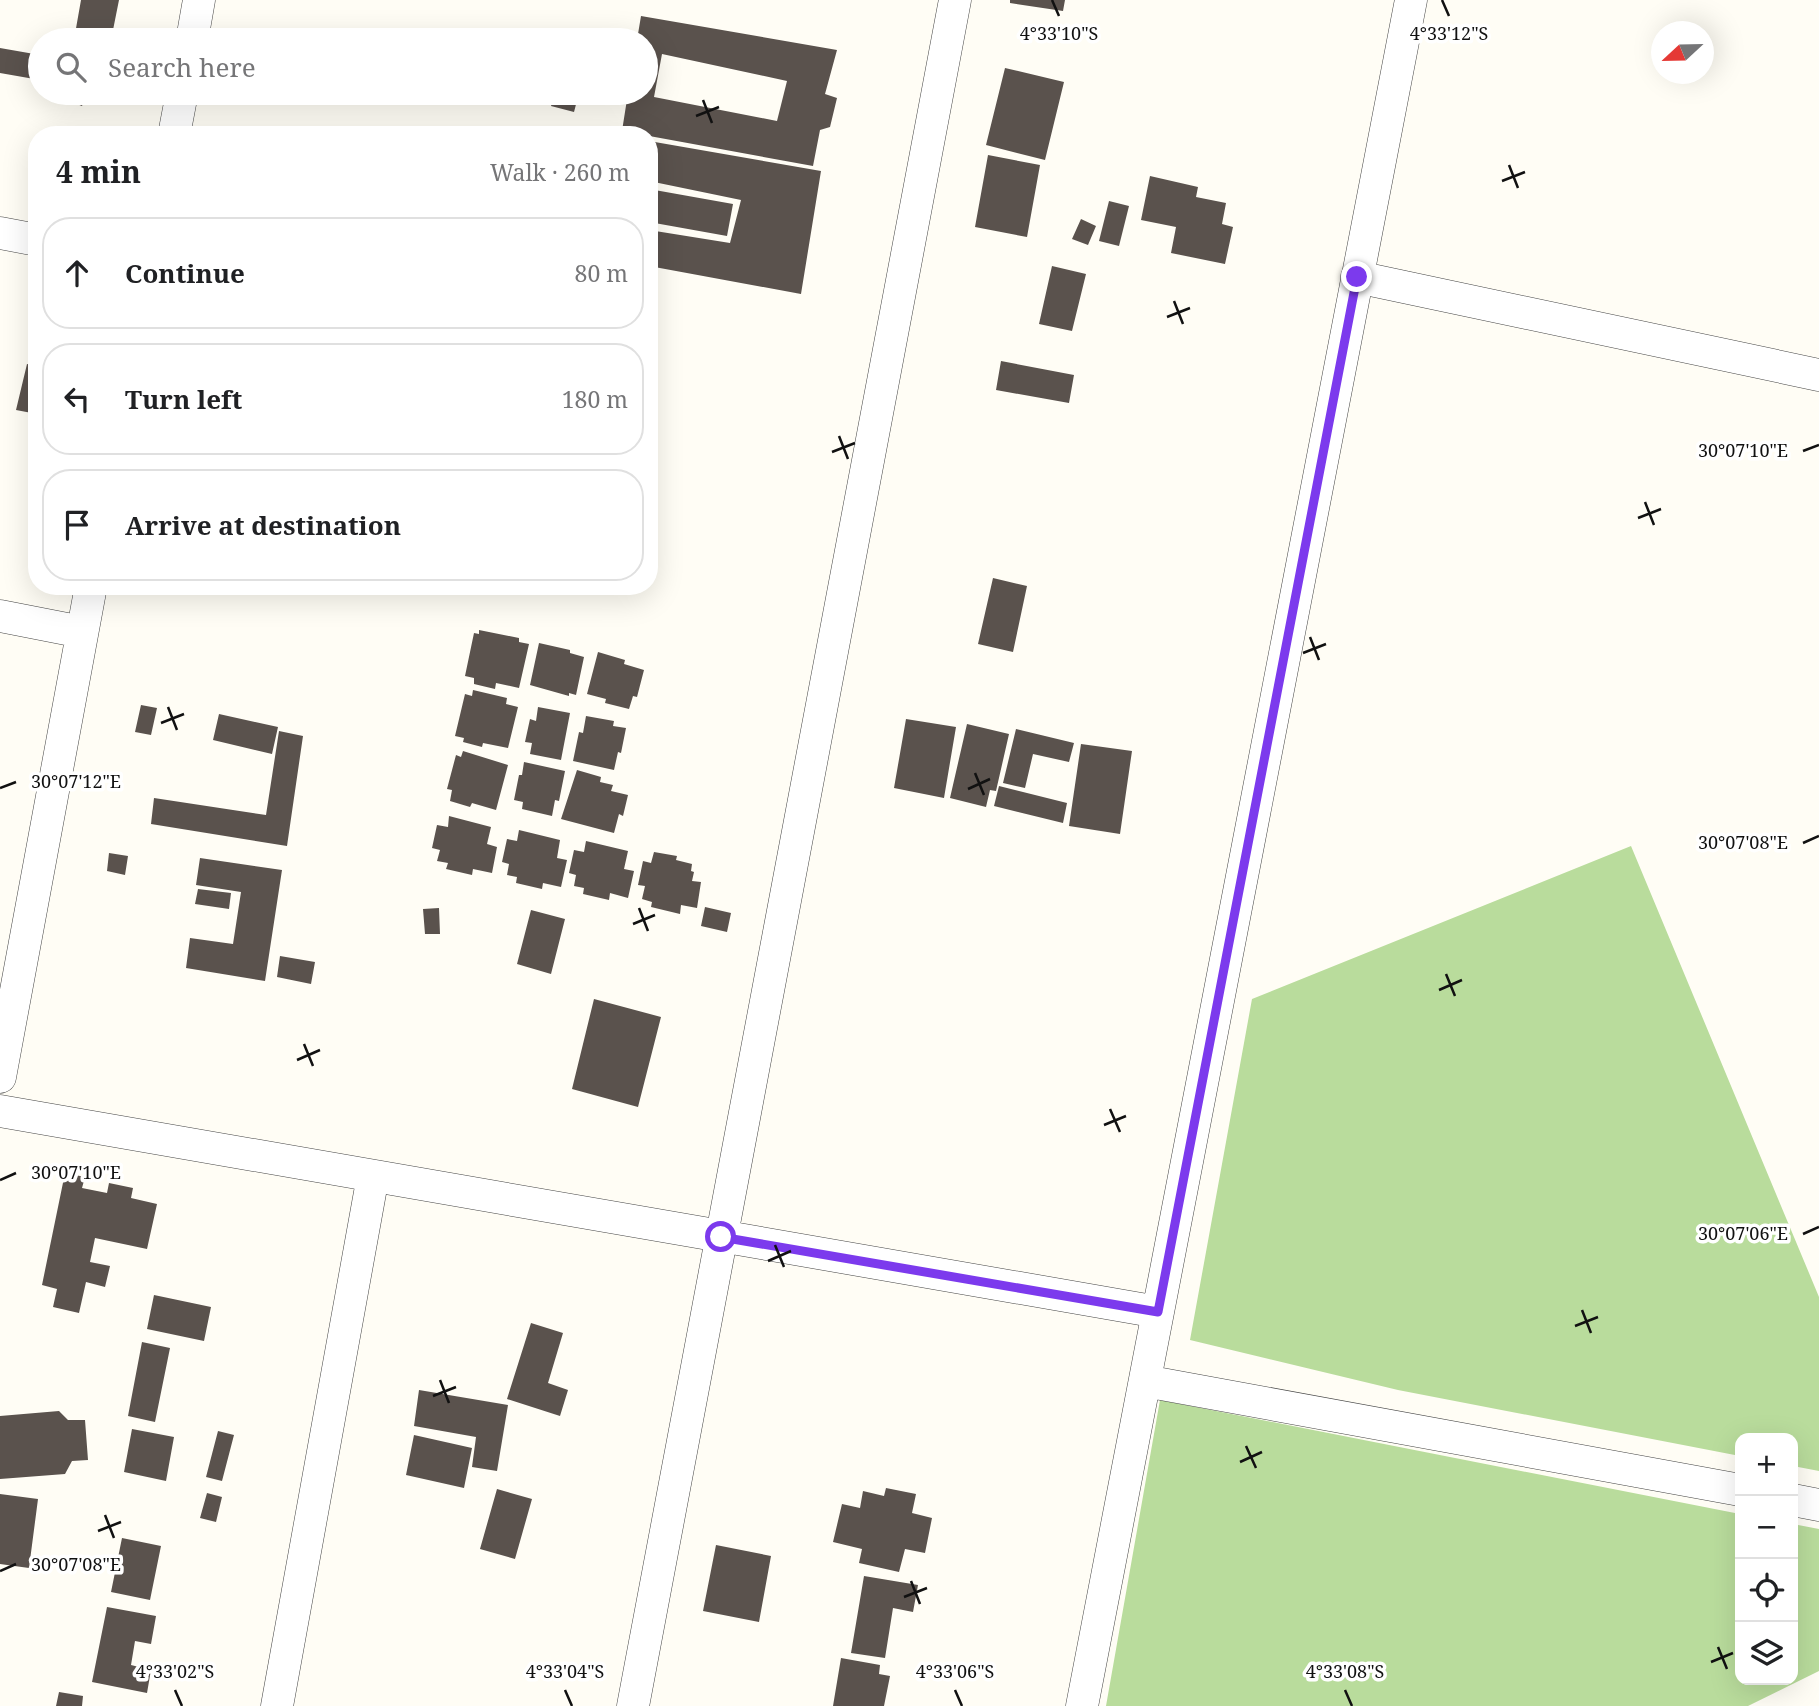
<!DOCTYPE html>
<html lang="en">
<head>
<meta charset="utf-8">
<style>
  :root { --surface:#fff; --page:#f2f2f2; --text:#202124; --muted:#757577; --line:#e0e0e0 }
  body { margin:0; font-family:"Noto Serif",serif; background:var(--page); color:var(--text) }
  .controls { position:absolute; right:21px; bottom:21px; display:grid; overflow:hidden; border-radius:14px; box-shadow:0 7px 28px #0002 }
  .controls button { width:63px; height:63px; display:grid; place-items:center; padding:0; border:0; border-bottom:2px solid var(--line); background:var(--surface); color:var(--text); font:35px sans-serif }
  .compass { position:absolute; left:1651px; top:21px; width:63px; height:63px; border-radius:50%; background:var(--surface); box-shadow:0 7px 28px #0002; rotate:248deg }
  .stop { position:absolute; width:21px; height:21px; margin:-16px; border:5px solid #7c3aed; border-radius:50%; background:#fff }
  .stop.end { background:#7c3aed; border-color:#fff; box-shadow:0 2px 7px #0008 }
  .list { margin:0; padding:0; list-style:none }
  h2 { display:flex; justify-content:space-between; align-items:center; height:91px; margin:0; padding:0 28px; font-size:30px }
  h2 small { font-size:23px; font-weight:400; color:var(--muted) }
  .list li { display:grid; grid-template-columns:46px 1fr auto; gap:21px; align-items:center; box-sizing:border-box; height:112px; margin:0 14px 14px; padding:0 14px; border:2px solid var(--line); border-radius:28px }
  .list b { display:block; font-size:26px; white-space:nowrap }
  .list em { font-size:23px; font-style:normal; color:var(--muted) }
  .icon { flex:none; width:38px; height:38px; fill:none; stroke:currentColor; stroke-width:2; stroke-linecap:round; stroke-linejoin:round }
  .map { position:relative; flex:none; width:1819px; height:1706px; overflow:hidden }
  .search { position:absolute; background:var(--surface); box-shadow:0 7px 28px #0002; left:28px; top:28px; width:630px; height:77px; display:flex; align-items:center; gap:18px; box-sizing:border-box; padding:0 24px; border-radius:38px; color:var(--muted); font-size:26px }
  .panel { position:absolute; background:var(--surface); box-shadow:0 7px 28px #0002; left:28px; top:126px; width:630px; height:469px; border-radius:28px }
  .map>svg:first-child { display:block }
</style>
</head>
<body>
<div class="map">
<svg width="1819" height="1706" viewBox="0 0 1819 1706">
  <rect width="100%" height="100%" fill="#fffdf5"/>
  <path fill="#b9dc9c" d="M1631,846l188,451v174l-26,-5v-28h-53v18l-342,-66 -208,-50 62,-341z
    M1160,1400l580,114v166h53v-156l26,5v142l-71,35h-642z"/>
  <path fill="#5a524d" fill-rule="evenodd" d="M81,0h38l-8,40 -36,-6z
    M1010,0h55l-2,11 -53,-8z
    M641,16l196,34 -12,44 12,4 -7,29 -10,3 -7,36 -191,-35 6,-38h18v-53h-9zM662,54l125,27 -10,40 -123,-24z
    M0,48l40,7v25l-40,-7z
    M1005,68l59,14 -19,78 -59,-15z
    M71,93h16l-5,13 -13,-5z
    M555,93h24l-5,19 -23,-6z
    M649,141l172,30 -20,123 -152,-28v-36l81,13 11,-43 -92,-19z
    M988,155l52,10 -13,72 -52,-10z
    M1150,176l48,11 -2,10 30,6 -4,21 11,3 -8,37 -54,-11 5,-26 -35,-7z
    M649,189l84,15 -6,32 -78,-14z
    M1109,201l20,5 -10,40 -20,-5z
    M1081,219l15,7 -8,19 -16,-6z
    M1052,266l34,8 -14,57 -33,-7z
    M1001,361l73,14 -5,28 -73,-13z
    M27,364l10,2v48l-21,-4z
    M993,578l34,8 -14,66 -35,-8z
    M479,630l40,8v4l10,2 -10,44 -23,-5 -1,6 -21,-5v-6l-9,-2 9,-43 5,1z
    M539,643l31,7v3l14,4 -8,38 -7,-2v3l-39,-11z
    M598,652l27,8 -1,4 20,6 -7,27 -4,-1 -4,13 -24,-6 1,-4 -19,-5z
    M473,690l34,8 -1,6 12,3 -10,41 -25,-5 -1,4 -19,-5 1,-4 -9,-2 10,-42 7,2z
    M141,705l16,3 -6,27 -16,-3z
    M538,707l32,6 -9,47 -31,-6 2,-11 -7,-1 5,-23 6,2z
    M219,714l59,13 -6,27 -59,-14z
    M586,716l28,5 -1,5 13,2 -5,25 -3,-1 -4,18 -41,-9 6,-29 4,1z
    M906,719l50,8 -12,71 -50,-10z
    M967,724l42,10 -13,57 -6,-1 -4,17 -36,-9z
    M1016,729l58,14 -5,19 -36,-8 -8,34 -22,-5z
    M279,731l24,5 -16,110 -136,-22 3,-26 112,17z
    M1081,744l51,7 -12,83 -51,-8z
    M463,751l45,14 -12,45 -24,-7 -2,4 -20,-6 2,-11 -5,-1 9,-34 5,2z
    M524,762l41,9 -6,30 -4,-1 -3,16 -30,-7 1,-7 -9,-2 5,-25h3z
    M577,770l24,7 -1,5 13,3 -2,6 17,4 -5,21 -4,-2 -5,19 -53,-14z
    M999,786l68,17 -4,20 -69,-17z
    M449,816l42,11 -4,17 10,3 -5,26 -19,-4 -1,6 -26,-6 2,-6 -11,-2 3,-11 -8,-2 5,-23 11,2z
    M519,830l41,10 -3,18 10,2 -6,27 -18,-4 -1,6 -26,-6 1,-6 -10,-2 2,-11 -7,-2 5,-23 10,2z
    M586,841l42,10 -4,18 10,2 -6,27 -18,-5 -1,7 -26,-6 1,-6 -10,-2 2,-11 -7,-2 5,-23 10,2z
    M654,852l23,4 -1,4 16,4 -1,7 3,1 -2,9 9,1 -4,26 -16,-3 -1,9 -29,-7 1,-5 -10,-3 3,-13 -7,-1 5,-24 8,2z
    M109,853l19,3 -3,19 -18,-4z
    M200,858l82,12 -17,111 -79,-13 4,-30 43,6 8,-52 -45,-7z
    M198,889l33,4 -2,16 -34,-5z
    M705,907l26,6 -4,19 -26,-6z
    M439,908l1,26h-15l-2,-25z
    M531,910l34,9 -14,55 -34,-10z
    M280,956l35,6 -4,22 -34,-7z
    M594,999l67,18 -23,90 -66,-18z
    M65,1173l20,4 -3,11 25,5 2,-10 24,5 -2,10 26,6 -10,45 -52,-11 -5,24 20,4 -5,21 -19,-5 -7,31 -26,-6 4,-18 -15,-4z
    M154,1295l57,12 -7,34 -57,-12z
    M531,1323l32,10 -15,50 20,7 -8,26 -53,-17z
    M142,1342l28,6 -15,74 -27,-6z
    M419,1390l89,15 -11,66 -25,-4 4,-30 -62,-11z
    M59,1411l9,9h17l3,40 -16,1 -7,13 -65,5v-63z
    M132,1429l42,8 -8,44 -42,-9z
    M218,1431l16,4 -12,46 -16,-4z
    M414,1435l58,13 -8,40 -58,-13z
    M886,1488l30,6 -4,19 20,5 -7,35 -20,-4 -6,23 -40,-9 3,-14 -29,-7 9,-38 18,4 3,-17 21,5z
    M497,1489l35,10 -17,60 -35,-10z
    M207,1493l15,4 -6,25 -16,-4z
    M0,1494l38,5 -9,69 -29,-4z
    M122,1538l39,8 -11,54 -39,-8z
    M716,1545l55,11 -12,66 -56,-11z
    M864,1576l54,9 -5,27 -20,-4 -8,50 -34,-5z
    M107,1607l49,9 -5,28 -16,-3 -4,24 20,5 -4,23 -55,-11z
    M841,1658l39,7 -1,9 11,2 -6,30h-51z
    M59,1692l24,4 -1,10h-26z"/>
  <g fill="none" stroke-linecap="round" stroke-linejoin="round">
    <defs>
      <path id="street" d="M192,40l7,-40
        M174,135l8,-42
        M0,233l37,7
        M1357,277l462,98
        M0,616l82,16
        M0,1077l91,-491
        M0,1111l1158,201
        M1145,1381l595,109
        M1793,1500l26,5
        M277,1706l96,-530
        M633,1706l322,-1706
        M1082,1706l329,-1706"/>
    </defs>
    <use href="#street" stroke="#444" stroke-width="33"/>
    <use href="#street" stroke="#fff" stroke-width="32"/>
  </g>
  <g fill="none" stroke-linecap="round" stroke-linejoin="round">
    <path stroke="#7c3aed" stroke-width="9" d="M721,1237l437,75 199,-1035"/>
  </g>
  <path fill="none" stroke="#111" stroke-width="2.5" d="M1052,0l7,16M1442,0l7,16M703,100l9,23M696,116l23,-9M1509,165l9,23M1502,181l23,-9M1174,301l9,23M1167,317l23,-9M839,436l9,23M1803,451l16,-6M832,452l23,-9M1645,502l9,23M1638,518l23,-9M1310,637l9,23M1303,653l23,-9M168,707l9,23M161,723l23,-9M975,773l9,22M0,788l16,-6M968,789l22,-10M1803,843l16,-7M639,908l9,23M633,924l22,-9M1446,974l9,22M1439,990l23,-10M304,1044l9,22M297,1060l23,-10M1110,1109l10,23M1104,1125l22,-9M0,1180l16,-7M1803,1234l16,-7M775,1245l9,22M768,1261l23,-10M1582,1310l9,23M1575,1326l23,-9M440,1380l9,23M433,1396l23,-9M1246,1446l10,22M1240,1462l22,-10M105,1515l9,23M98,1531l23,-9M0,1571l16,-7M911,1581l9,23M904,1597l23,-9M1718,1647l9,22M1711,1662l22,-9M175,1690l7,16M565,1690l7,16M955,1690l7,16M1345,1690l7,16"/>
  <g font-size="18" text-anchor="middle" fill="#111" stroke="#fff" stroke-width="7" stroke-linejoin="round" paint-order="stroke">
    <text x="1059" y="40">4°33'10"S</text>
    <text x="1449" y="40">4°33'12"S</text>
    <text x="1743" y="457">30°07'10"E</text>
    <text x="76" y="788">30°07'12"E</text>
    <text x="1743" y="849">30°07'08"E</text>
    <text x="76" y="1179">30°07'10"E</text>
    <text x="1743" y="1240">30°07'06"E</text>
    <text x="76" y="1571">30°07'08"E</text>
    <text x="175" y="1678">4°33'02"S</text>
    <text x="565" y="1678">4°33'04"S</text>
    <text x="955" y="1678">4°33'06"S</text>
    <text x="1345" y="1678">4°33'08"S</text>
  </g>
</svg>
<div class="controls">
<button>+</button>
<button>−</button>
<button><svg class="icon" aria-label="locate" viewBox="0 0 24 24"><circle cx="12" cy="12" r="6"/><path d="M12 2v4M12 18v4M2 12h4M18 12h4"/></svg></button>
<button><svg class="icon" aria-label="layers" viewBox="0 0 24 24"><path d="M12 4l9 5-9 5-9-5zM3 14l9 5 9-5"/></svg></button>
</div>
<svg class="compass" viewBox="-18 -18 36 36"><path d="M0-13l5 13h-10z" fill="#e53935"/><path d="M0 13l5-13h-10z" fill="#757577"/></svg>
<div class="stop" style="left:721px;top:1237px"></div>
<div class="stop end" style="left:1357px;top:277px"></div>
<div class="search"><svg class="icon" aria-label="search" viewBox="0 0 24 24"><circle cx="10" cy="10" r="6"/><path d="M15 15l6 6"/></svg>Search here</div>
<section class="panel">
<h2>4 min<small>Walk · 260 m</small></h2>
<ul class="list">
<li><svg class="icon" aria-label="ahead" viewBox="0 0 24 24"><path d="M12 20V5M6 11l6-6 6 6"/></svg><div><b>Continue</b></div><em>80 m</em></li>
<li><svg class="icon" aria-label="left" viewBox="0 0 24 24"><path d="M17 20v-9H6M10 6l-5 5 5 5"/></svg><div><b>Turn left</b></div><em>180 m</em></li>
<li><svg class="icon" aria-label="arrive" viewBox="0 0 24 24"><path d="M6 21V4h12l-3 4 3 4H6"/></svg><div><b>Arrive at destination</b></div></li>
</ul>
</section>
</div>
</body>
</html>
